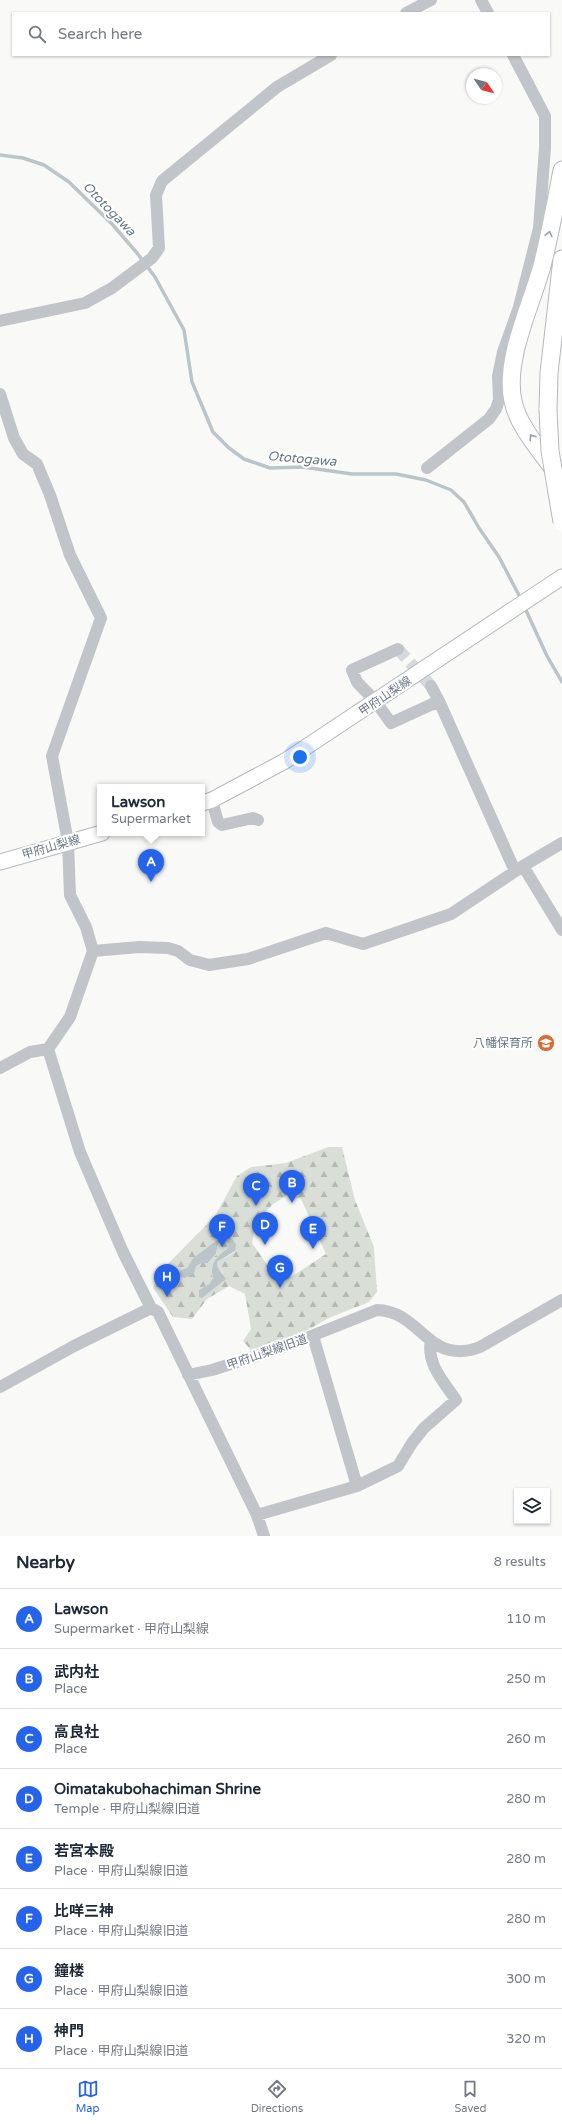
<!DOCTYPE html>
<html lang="en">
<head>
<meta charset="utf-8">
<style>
  :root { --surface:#fff; --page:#f6f6f7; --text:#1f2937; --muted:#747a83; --line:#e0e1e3; --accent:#2563eb }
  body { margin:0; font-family:"Varela Round","Noto Sans JP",sans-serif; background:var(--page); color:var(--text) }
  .controls { position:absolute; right:12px; bottom:12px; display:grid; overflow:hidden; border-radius:0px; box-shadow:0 1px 3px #0004 }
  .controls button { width:36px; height:36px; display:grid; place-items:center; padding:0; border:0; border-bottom:1px solid var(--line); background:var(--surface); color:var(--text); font:20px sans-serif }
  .compass { position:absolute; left:466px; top:68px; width:36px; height:36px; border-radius:50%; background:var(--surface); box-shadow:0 1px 3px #0004; rotate:125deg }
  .you { position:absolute; left:300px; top:757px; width:14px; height:14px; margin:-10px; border:3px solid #fff; border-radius:50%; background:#1a73e8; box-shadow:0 0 0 6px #1a73e833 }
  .badge { display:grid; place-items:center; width:26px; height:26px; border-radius:50%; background:var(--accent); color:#fff; font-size:13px; font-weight:700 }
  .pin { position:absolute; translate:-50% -33px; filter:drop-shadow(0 1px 2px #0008) }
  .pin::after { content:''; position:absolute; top:21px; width:14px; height:12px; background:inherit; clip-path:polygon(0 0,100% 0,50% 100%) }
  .popup { position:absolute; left:97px; top:784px; width:108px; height:52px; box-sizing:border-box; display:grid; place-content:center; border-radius:0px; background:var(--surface); filter:drop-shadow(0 1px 3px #0005); font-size:13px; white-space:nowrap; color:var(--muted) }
  .popup b { font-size:15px; color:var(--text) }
  .popup::after { content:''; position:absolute; left:50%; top:100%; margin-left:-8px; border:8px solid transparent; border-top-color:var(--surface) }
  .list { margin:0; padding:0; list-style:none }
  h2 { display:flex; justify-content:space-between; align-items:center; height:52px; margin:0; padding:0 16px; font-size:17px }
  h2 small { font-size:13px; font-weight:400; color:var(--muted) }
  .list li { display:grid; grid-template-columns:26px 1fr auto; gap:12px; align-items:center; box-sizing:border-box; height:60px; padding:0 16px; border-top:1px solid var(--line) }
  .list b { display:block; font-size:15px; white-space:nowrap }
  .list p { margin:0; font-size:13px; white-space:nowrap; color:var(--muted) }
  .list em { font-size:13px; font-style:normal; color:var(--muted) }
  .icon { flex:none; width:22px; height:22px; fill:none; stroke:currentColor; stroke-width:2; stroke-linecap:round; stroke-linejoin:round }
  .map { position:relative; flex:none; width:562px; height:1536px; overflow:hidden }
  .search { position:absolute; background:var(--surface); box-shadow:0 1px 3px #0004; left:12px; right:12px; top:12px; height:44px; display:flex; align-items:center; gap:10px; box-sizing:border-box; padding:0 14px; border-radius:0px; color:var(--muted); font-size:15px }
  .sheet { height:532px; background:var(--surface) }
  nav { display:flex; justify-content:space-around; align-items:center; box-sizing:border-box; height:56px; border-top:1px solid var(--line); background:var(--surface); font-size:11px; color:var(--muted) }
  nav a { display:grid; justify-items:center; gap:2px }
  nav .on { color:var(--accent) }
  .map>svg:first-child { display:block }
</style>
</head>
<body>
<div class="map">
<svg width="562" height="1536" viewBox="0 0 562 1536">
  <defs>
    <pattern id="forest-firs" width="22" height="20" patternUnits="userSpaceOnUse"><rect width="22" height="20" fill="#d9ded7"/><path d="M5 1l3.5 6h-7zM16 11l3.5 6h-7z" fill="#b4b9b4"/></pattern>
  </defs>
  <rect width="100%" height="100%" fill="#f9faf8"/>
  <path fill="url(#forest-firs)" fill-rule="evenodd" d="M328,1147h14l13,53 19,47 3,45 -8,10 -38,15 -33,18 -47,15 -8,-9 8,-12 -6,-35 -16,-8 -22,13 -15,20 -19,-2 -20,-29 4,-13 58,-59 22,-40 14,-9 35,-4zM287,1195l14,4 25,55 -35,23 -20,-7 -19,-27 4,-21 16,-17zM225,1234l7,5 3,13 -18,10 1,6 5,6 -1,9 -4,1 -5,4 -14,2 10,-6 4,-6c-4,-11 5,-23 14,-29l1,-5 -4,-3 -6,3 -2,11 -8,8h-6l-23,8 8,-3 6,-10z"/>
  <path fill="#bbc4c9" d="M225,1234l7,5 4,5 -1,7 -18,11 1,6 8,11 -24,19 -3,-1v-7l10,-6 4,-6c-4,-13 4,-22 14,-29l1,-5 -4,-3 -6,3 -2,10 -8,9h-6l-6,3 -2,8 -10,4 -6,-2 1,-5 8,-3 6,-10z"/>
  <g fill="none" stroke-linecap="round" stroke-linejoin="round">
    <path stroke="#bbc4c9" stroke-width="3.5" d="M0,155l23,3 21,7 25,17 43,42 25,29 18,24 29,53 8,52 21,50 16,16 15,11 26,9 33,-1 49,7h44l30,6 25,10 13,12 15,26 20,29 23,44
      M524,606l23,50 15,26"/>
    <path stroke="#d6d9dc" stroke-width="12" stroke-dasharray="12 6" stroke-linecap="butt" d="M398,649l33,37"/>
    <defs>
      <path id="major" d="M202,803l10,-3 73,-39 277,-184
        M0,862l102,-29"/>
      <path id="highway" d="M548,410l1,-37 13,-114
        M555,471c-15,-21 -37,-45 -42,-70 -9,-41 18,-95 29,-135 8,-32 14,-64 20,-96"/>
    </defs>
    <use href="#major" stroke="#b5b9be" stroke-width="17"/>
    <use href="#highway" stroke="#b5b8bc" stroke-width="19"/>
    <path stroke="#c1c5c9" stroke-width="12" d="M481,0l7,13
      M406,13l25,-13
      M0,321l85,-18 27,-15 40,-30 7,-10 -3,-53 6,-14 115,-94 54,-32
      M0,394l14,44 9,16 14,10 13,31 20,60 31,63 -49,138 16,86 2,53 16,32 7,24 -23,66 -22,32 -18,3 -30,16
      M427,468l62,-49 7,-10 3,-9 -1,-24 5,-24 16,-45 20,-79 6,-80v-32l-32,-61
      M398,649l-46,21 5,12 19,20 15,21 48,-22
      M431,686l8,15 76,170
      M212,800l6,22 4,3 31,-7 5,2
      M523,866l39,64
      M93,951l46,-4 29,1 10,3 12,9 19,5 39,-6 78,-26 37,11 88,-30 72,-48 39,-23
      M48,1049l32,103 43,100 28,56
      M151,1308l7,4 99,203 7,21
      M313,1336l44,150
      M188,1375l24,-5 69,-22 96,-38c45,1 51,57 103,37l82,-47
      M0,1387l74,-41 77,-38
      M257,1515l100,-29 41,-20 14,-23 12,-15 32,-28c-12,-18 -30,-36 -25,-60"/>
    <use href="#major" stroke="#fff" stroke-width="15"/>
    <use href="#highway" stroke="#fff" stroke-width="17"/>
    <defs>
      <path id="highway-bridge" d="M548,410l2,41 12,71"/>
    </defs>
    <use href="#highway-bridge" stroke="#b5b8bc" stroke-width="19" stroke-linecap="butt"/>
    <use href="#highway-bridge" stroke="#fff" stroke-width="17"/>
  </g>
  <defs><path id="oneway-chevron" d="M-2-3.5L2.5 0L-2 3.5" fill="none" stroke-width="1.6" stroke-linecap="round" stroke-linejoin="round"/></defs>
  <g stroke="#97a0ab">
    <use href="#oneway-chevron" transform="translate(549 234) rotate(-77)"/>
    <use href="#oneway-chevron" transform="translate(532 437) rotate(-123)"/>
  </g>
  <defs>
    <symbol id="school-disc" viewBox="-11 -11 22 22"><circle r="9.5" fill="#d96d39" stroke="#fff"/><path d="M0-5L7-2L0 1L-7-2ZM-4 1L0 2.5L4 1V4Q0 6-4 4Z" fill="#fff"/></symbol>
  </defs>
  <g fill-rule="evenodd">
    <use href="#school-disc" x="536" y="1033" width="20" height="20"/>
  </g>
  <g text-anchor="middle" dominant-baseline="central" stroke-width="4" stroke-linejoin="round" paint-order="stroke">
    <g font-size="12" fill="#6b7787" stroke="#fff">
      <text transform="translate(385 696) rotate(-34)">甲府山梨線</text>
      <text transform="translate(51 847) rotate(-16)">甲府山梨線</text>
      <text transform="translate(267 1352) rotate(-19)">甲府山梨線旧道</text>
    </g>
    <g font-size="12" fill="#6b7787" stroke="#fff" text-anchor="end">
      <text x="533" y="1043">八幡保育所</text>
    </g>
    <g font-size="13" font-style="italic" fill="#677781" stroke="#fff">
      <text transform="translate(109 209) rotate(46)">Ototogawa</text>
      <text transform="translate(302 459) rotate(5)">Ototogawa</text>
    </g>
  </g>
</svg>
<div class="controls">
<button><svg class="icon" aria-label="layers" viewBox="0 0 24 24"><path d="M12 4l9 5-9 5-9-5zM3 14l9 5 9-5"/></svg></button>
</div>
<svg class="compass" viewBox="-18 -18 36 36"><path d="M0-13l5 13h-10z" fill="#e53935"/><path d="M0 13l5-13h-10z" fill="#747a83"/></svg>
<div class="you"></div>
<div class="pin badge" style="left:151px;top:882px">A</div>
<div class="popup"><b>Lawson</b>Supermarket</div>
<div class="pin badge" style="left:292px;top:1203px">B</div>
<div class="pin badge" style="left:256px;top:1206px">C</div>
<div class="pin badge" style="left:265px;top:1245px">D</div>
<div class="pin badge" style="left:313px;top:1249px">E</div>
<div class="pin badge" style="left:222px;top:1247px">F</div>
<div class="pin badge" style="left:280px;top:1288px">G</div>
<div class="pin badge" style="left:167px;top:1297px">H</div>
<div class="search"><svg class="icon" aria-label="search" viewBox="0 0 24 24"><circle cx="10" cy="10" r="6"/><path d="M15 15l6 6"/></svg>Search here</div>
</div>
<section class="sheet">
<h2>Nearby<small>8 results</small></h2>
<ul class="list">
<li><span class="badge">A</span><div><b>Lawson</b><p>Supermarket · 甲府山梨線</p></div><em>110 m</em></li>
<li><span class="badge">B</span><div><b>武内社</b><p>Place</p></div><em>250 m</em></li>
<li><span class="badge">C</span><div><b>高良社</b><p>Place</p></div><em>260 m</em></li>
<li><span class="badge">D</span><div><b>Oimatakubohachiman Shrine</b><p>Temple · 甲府山梨線旧道</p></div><em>280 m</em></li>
<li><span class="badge">E</span><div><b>若宮本殿</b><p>Place · 甲府山梨線旧道</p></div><em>280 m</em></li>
<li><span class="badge">F</span><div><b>比咩三神</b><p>Place · 甲府山梨線旧道</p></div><em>280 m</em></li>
<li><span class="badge">G</span><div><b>鐘楼</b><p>Place · 甲府山梨線旧道</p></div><em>300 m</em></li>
<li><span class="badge">H</span><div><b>神門</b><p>Place · 甲府山梨線旧道</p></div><em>320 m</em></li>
</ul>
</section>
<nav>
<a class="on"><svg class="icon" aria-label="map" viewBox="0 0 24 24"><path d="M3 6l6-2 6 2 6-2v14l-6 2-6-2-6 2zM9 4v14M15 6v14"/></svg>Map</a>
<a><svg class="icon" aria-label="directions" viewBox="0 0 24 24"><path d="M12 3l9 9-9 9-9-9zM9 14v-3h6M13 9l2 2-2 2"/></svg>Directions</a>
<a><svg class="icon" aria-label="saved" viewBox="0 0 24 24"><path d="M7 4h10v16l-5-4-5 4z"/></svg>Saved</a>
</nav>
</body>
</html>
